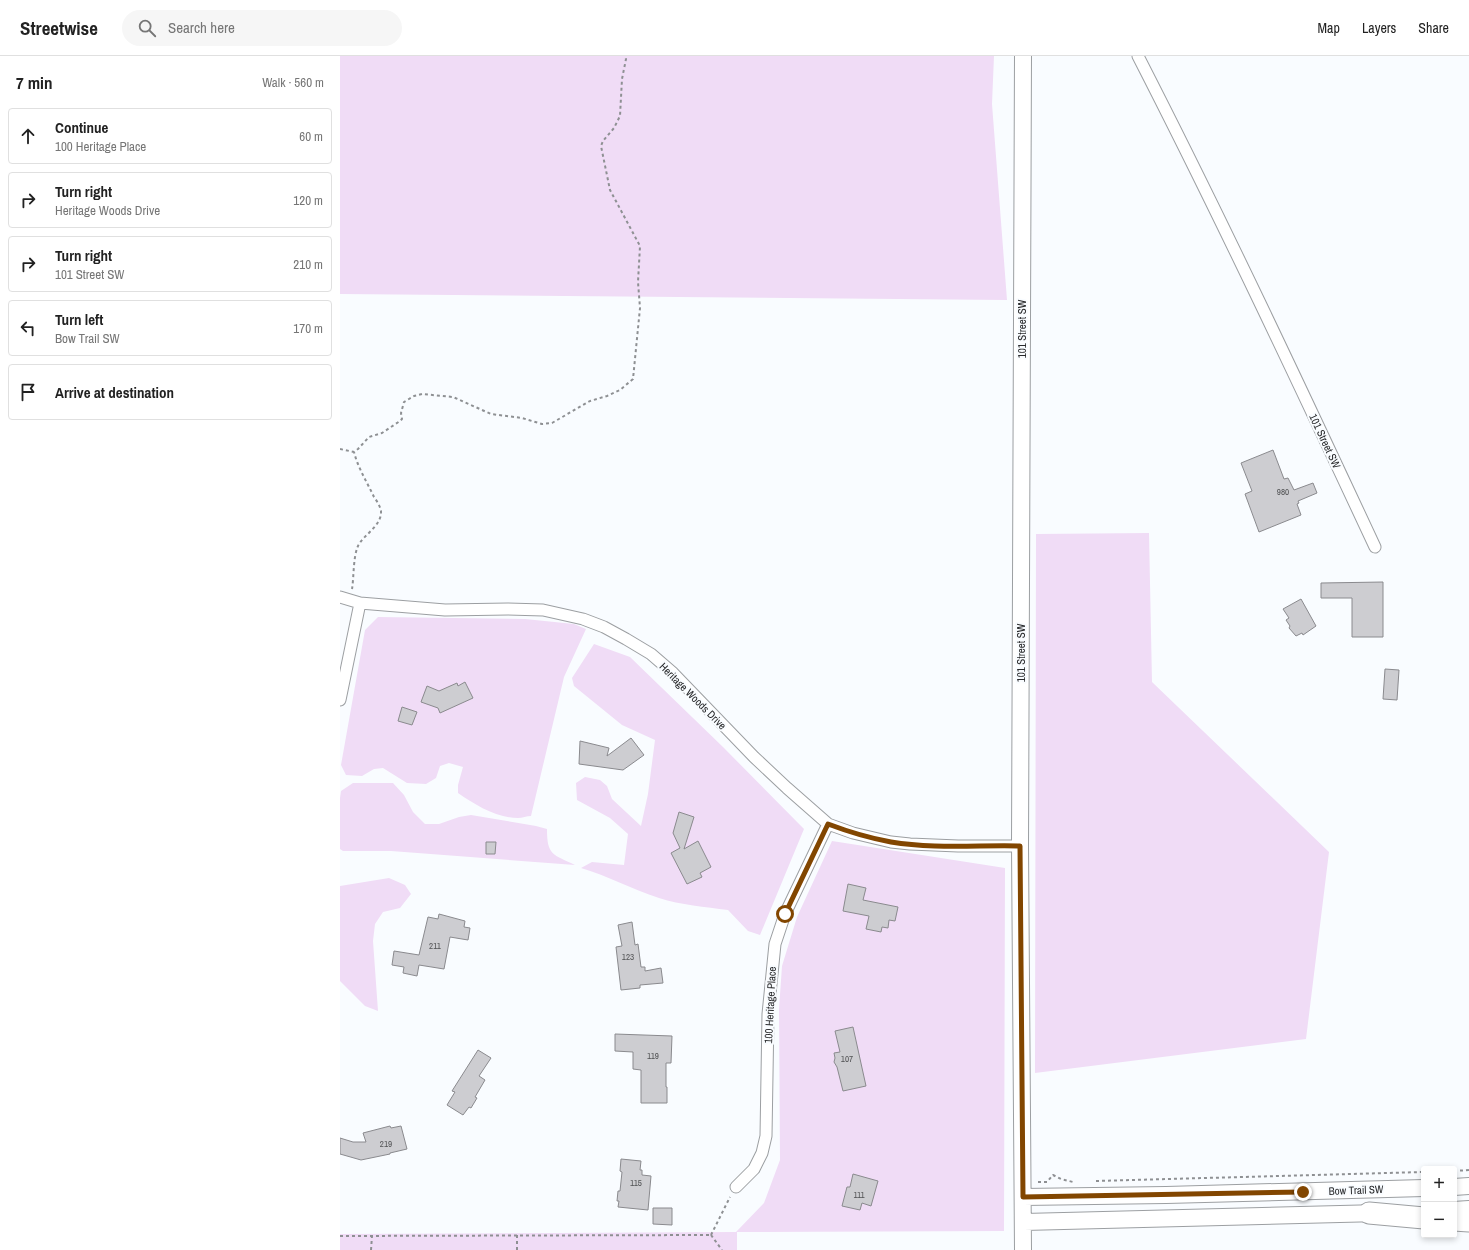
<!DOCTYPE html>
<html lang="en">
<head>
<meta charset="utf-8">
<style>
  :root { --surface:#fff; --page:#f6f6f6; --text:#222; --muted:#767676; --line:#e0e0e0 }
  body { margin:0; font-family:"Archivo Narrow",sans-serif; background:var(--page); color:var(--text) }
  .controls { position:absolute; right:12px; bottom:12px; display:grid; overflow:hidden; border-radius:4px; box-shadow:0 2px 6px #0003 }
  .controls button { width:36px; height:36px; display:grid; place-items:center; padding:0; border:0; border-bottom:1px solid var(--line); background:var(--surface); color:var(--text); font:20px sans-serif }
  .stop { position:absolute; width:12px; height:12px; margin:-9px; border:3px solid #824600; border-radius:50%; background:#fff }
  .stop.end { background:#824600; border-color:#fff; box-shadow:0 1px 4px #0008 }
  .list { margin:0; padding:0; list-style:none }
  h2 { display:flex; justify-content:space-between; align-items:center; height:52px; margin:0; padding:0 16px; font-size:17px }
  h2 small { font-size:13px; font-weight:400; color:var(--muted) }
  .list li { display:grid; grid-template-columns:26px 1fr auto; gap:12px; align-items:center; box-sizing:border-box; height:56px; margin:0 8px 8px; padding:0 8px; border:1px solid var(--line); border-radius:4px }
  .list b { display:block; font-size:15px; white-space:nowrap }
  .list p { margin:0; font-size:13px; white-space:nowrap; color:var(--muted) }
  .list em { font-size:13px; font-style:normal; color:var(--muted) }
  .icon { flex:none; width:22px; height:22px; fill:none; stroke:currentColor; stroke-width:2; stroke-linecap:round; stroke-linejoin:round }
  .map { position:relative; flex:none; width:1129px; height:1194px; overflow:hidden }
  header { display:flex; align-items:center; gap:24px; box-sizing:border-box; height:56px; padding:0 20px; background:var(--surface); border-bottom:1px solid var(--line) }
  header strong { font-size:19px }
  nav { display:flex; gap:22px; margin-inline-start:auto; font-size:14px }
  .search { width:280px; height:36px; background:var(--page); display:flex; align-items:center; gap:10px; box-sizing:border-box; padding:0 14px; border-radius:22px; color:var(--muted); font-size:15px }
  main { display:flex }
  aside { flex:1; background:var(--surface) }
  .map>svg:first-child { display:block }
</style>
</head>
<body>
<header>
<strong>Streetwise</strong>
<div class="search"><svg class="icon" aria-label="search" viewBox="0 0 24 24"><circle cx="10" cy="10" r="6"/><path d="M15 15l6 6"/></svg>Search here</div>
<nav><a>Map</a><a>Layers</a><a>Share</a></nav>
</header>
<main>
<aside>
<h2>7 min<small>Walk · 560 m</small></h2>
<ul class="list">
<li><svg class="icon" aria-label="ahead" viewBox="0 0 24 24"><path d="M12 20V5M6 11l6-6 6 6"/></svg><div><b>Continue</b><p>100 Heritage Place</p></div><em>60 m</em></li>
<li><svg class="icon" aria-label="right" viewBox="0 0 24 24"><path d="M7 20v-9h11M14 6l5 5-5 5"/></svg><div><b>Turn right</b><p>Heritage Woods Drive</p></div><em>120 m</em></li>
<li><svg class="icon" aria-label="right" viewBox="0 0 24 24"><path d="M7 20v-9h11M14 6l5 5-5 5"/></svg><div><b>Turn right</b><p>101 Street SW</p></div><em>210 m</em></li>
<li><svg class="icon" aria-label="left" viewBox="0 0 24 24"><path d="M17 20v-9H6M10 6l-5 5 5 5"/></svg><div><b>Turn left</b><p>Bow Trail SW</p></div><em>170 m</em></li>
<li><svg class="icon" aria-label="arrive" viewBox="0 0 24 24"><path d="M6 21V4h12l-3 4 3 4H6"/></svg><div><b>Arrive at destination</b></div></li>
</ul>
</aside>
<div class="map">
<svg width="1129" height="1194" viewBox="0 0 1129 1194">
  <rect width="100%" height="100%" fill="#f9fcff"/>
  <path fill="#f0dcf6" d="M0,0h654l-2,48 15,196 -667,-6z
    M809,477l3,149 177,170 -23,187 -271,34 1,-539z
    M38,561l147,2 49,5 12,5 -22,48 -33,139c-4,0 -9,2 -13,2 -21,0 -43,-13 -60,-25v-8l5,-18 -14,-4 -9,3 -4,12 -10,6 -19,-1 -24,-15 -9,1 -12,7 -16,-1 -5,-10 24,-135z
    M254,588l36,13 93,90 81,82 -44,106 -12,-4 -20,-21c-23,-3 -47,-5 -69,-12 -27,-9 -51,-22 -78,-30l11,-6 32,3 4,-31 -18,-16 -33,-18 -1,-17 9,-6 15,3 7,6 5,13 29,27 7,-32 7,-54 -33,-15 -48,-39 -2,-8z
    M13,727h40l11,12 9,17 12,12h14l20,-7 12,-2 65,11 11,3c0,27 6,25 28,36l-184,-14h-48l-3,-2v-51l1,-7z
    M492,785l173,27 -1,363 -267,1v18h-397v-16l396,-2 28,-29 16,-43 -1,-151 3,-43 15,-49z
    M49,822l16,7 6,9 -11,14 -17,4 -8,12 -2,17 5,70 -13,-5 -25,-25v-95z"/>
  <path fill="#cdcdd1" stroke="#8a8a8e" d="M933,394l11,29 4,-1 6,12 19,-7 4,10 -19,8 1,2 -2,1 4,11 -42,17 -14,-38 7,-3 -11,-28z
    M1043,526v55h-31v-39h-31v-15z
    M961,543l15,27 -13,9 -1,-2 -6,3 -7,-8 1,-2 -4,-6 3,-2 -6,-9z
    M1045,613l14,1 -2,30 -14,-1z
    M125,626l8,16 -33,15 -2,-5 -17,-6 6,-16 12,5 18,-8 1,3z
    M62,651l15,5 -5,13 -14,-4z
    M291,682l13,17 -21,15 -44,-6 1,-23 29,7 -2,8z
    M339,756l15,5 -10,32 14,-8 13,26 -11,6 2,4 -15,7 -16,-31 9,-5 -7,-15z
    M146,786h10l-1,12h-9z
    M508,828l18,4 -3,12 35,7 -3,14 -6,-1 -1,8 -6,-1 -1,5 -15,-3 3,-13 -26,-5z
    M99,858l26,7 -1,6 6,1 -2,12 -18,-3 -6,32 -25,-4 -2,11 -14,-3 1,-6 -12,-2 2,-14 25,4 9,-38 10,2z
    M292,866l3,23 3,-1 3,23h4v4l16,-3 2,15 -23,2v3l-19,2 -5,-43 6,-1 -4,-21z
    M513,971l13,59 -23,5 -6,-24 -3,-5 1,-4 -1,-5 6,-1 -5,-21z
    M275,978l57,2 -1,27h-5v24h1v16h-26v-33l-8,-1v-17l-18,-1z
    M138,994l13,8 -12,18 6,4 -10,17 2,1 -6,10 -2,-1 -6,8 -16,-10 8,-13 -3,-1z
    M50,1070l1,2 10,-2 6,23 -17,4v1l-29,6 -21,-6v-16l13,4h13l-3,-9z
    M281,1103l20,2 -1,9h2v5l9,1 -3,34 -30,-3 1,-6h-2l1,-10h2l2,-19 -2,-1z
    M513,1118l25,7 -7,25 -9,-3 -2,7 -18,-4 5,-19h3z
    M313,1152h19v17l-19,-1z"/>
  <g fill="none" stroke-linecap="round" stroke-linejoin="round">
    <defs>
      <path id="street" d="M798,0c83,162 160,326 237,491
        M0,541l20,6 85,7 63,-1 35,1 40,9 21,8 22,12 25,15 22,19 81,84 33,31 41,36 25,9 38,9 19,2 48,2h62
        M0,644l20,-97
        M396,1131l18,-18 8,-16 4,-17 2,-122 7,-70 10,-30 43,-90"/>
      <path id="secondary" d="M683,0l-3,790 3,404
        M1114,1131l15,-1
        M683,1141l143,-2 258,-7
        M1114,1154l15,-1
        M684,1166l356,-9"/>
      <path id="highway" d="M1029,1157l55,5
        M1114,1164l15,1"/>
    </defs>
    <use href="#street" stroke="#9c9fa2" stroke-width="13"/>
    <use href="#secondary" stroke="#9c9fa2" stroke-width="18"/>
    <use href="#highway" stroke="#9c9fa2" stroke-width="23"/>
    <path stroke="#8e9093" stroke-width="2" stroke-dasharray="3 3" stroke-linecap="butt" d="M0,393l14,3 4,-3 11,-12 13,-4 18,-12 2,-2 -1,-6 3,-11 10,-6 8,-2 31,3 38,17 31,4 20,6 10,-1 38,-22 17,-5 13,-6 13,-11 7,-71 -2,-26 2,-36 -30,-56 -9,-44 2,-5 11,-13 6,-12 2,-37 4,-20 -1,-3
      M12,533c2,-12 1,-32 6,-43 5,-11 24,-20 23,-35 -1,-5 -4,-10 -7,-14 -7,-15 -16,-29 -20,-45
      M1114,1115l15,-1
      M756,1125l328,-9
      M698,1126h9l6,-7 8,4 12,3
      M177,1179v15
      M371,1179l19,-38
      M371,1179l11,15
      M0,1180l371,-1
      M31,1194l1,-14"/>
    <use href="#street" stroke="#fff" stroke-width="11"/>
    <use href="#secondary" stroke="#fff" stroke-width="16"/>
    <use href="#highway" stroke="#fff" stroke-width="21"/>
  </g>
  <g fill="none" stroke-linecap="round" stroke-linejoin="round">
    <path stroke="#824600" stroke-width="5" d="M445,858l43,-90c21,8 41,14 63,18 42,7 86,3 129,4l3,351 280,-5"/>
  </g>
  <g text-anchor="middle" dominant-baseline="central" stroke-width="4" stroke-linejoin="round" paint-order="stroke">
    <g font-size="9" fill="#515254">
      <text x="943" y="436">980</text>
      <text x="95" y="890">211</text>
      <text x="288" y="901">123</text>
      <text x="313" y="1000">119</text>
      <text x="507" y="1003">107</text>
      <text x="46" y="1088">219</text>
      <text x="296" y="1127">115</text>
      <text x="519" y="1139">111</text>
    </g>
    <g font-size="11" fill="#28292b" stroke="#f9fcff">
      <text transform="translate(682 273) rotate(-90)">101 Street SW</text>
      <text transform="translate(985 385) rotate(65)">101 Street SW</text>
      <text transform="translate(681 597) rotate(-90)">101 Street SW</text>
      <text transform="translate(353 640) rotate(45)">Heritage Woods Drive</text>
      <text transform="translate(430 949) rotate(-87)">100 Heritage Place</text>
      <text transform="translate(1016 1134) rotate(-2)">Bow Trail SW</text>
    </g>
  </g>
</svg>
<div class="controls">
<button>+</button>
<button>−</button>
</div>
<div class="stop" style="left:445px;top:858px"></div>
<div class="stop end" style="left:963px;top:1136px"></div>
</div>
</main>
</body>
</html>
